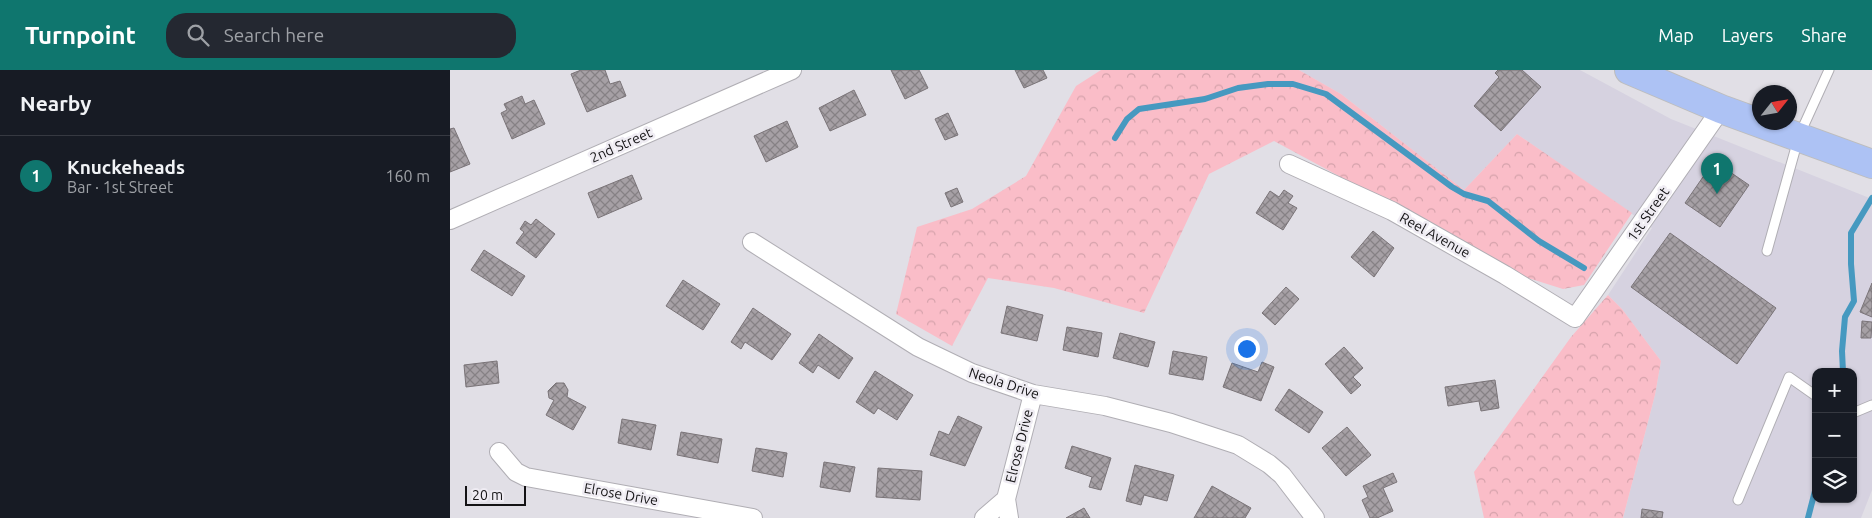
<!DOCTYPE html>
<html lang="en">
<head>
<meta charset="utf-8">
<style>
  :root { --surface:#171b24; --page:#242831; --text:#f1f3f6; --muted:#9ea1a6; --line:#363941; --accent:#0f766e }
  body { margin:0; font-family:Ubuntu,sans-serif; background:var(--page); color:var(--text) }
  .controls { position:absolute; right:15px; bottom:15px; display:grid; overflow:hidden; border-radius:10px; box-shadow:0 1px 4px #0004 }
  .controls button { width:45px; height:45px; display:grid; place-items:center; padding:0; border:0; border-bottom:1px solid var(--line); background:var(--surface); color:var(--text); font:25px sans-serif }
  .compass { position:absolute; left:1302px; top:15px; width:45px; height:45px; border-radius:50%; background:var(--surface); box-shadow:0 1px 4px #0004; rotate:59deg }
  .scale { position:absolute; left:15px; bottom:12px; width:61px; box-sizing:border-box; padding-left:5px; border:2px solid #141315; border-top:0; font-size:14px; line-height:18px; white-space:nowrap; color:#141315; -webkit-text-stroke:4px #efecf3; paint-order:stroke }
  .you { position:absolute; left:796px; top:278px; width:18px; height:18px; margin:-12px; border:4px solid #fff; border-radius:50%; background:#1a73e8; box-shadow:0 0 0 8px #1a73e833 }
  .badge { display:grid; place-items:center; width:32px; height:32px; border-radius:50%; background:var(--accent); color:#fff; font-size:16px; font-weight:700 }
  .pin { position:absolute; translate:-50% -41px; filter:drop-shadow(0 1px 2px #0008) }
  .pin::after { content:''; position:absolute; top:26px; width:18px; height:15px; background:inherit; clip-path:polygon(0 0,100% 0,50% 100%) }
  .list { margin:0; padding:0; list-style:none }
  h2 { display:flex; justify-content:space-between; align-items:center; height:65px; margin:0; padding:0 20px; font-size:21px }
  h2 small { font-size:16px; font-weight:400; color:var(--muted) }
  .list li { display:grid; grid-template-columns:32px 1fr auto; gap:15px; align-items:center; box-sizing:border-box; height:80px; padding:0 20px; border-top:1px solid var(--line) }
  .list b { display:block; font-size:19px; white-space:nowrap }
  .list p { margin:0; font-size:16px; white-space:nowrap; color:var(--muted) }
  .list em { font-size:16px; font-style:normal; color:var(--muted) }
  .icon { flex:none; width:28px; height:28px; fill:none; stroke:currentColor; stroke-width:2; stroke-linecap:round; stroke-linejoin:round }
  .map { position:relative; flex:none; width:1422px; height:448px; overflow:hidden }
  header { display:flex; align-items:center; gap:30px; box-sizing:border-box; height:70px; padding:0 25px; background:var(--accent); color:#fff }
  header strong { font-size:24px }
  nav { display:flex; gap:28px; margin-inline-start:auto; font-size:18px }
  .search { width:350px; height:45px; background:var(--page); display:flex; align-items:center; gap:12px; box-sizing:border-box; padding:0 18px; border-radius:20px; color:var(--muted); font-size:19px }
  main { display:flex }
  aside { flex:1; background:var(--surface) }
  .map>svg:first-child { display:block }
</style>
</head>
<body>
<header>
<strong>Turnpoint</strong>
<div class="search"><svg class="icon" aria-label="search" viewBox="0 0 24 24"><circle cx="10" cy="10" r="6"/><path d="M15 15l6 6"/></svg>Search here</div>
<nav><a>Map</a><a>Layers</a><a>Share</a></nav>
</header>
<main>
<aside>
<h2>Nearby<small></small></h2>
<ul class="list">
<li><span class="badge">1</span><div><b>Knuckeheads</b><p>Bar · 1st Street</p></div><em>160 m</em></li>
</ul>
</aside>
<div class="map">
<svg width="1422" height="448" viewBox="0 0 1422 448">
  <defs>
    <pattern id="forest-crowns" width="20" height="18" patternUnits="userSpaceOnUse" patternTransform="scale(1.25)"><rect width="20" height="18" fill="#fabdc8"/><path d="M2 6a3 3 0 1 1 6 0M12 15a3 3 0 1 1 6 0" fill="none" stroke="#d5a2ab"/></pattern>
    <pattern id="building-cross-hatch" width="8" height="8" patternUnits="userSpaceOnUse" patternTransform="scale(1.25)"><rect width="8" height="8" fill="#a6a0a5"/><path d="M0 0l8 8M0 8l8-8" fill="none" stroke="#868185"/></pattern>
  </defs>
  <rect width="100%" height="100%" fill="#e1dfe6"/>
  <path fill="#d6d2e0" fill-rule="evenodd" d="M849,0h281l91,49 201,80v291l-11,28h-238l32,-123 6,-34 -39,-52 -14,-14 44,-67 -135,-94 -53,56 -123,-96zM1366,302h37v127h-37z"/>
  <path fill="url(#forest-crowns)" d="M651,0h198l42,24 123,96 53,-56 115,79 -48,72 -21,4 -35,-11 -254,-137 -65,33 -65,139 -90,-25 -66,-10 -36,68 -56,-32 21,-87 55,-18 54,-33 50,-90z
    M1158,225l14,14 39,52 -6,34 -32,123h-139l-10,-46 97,-135z"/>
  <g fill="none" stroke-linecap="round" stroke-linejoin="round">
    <path stroke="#4699c0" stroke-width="6" d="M665,68l12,-19 12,-10 66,-10 33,-11 30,-4h25l33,10 126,93 12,7 24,7 51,40 45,27
      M1393,302l-1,-21 3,-34 9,-16 -3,-37v-31l21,-35
      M1358,448l8,-31"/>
  </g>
  <path fill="url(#building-cross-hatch)" stroke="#7a7478" d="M131,0h24l5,14 10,-3 6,15 -39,16 -16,-38z
    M441,0h28l9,18 -23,11z
    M565,0h28l4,8 -23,10z
    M1048,0h24l19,17 -40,44 -27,-25 25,-29 -4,-4z
    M404,20l12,25 -36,16 -11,-23z
    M72,26l3,8 9,-4 11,24 -33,15 -11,-26 6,-3 -3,-6z
    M498,43l10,22 -13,5 -10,-21z
    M337,51l11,26 -32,15 -12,-26z
    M4,58l16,36 -20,8v-43z
    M1264,91l35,24 -29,42 -35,-24z
    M182,105l10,24 -44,19 -10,-25z
    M507,118l6,14 -12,5 -6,-14z
    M834,120l9,6 -5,7 9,5 -14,22 -27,-17 14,-22 9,6z
    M86,149l19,15 -19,24 -20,-15 8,-11 -4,-3 5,-8 6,4z
    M923,161l21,17 -20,29 -23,-20z
    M1220,163l106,75 -39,56 -106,-77z
    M34,180l41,26 -13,20 -41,-26z
    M233,210l37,24 -17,26 -37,-24z
    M1422,213v34l-12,-5z
    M836,217l13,12 -24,26 -13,-12z
    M557,236l36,9 -6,26 -36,-8z
    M303,238l38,26 -19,26 -27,-18 -4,7 -10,-7z
    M1412,251l10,1 -1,16h-10z
    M617,257l35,6 -4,24 -35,-7z
    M670,263l35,9 -7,25 -35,-9z
    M369,264l34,24 -14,21 -21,-14 -5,8 -14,-10z
    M894,277l19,21 -10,9 8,8 -10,9 -26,-30z
    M723,281l34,6 -4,23 -34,-6z
    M47,291l2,22 -33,4 -2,-22z
    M812,292l12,5 -13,34 -38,-14 9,-24 26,9z
    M425,301l38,24 -16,25 -19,-12 -4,6 -18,-12z
    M1045,310l4,28 -18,3 -2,-10 -31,5 -3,-19z
    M106,313h8l4,7 -1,7 19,10 -13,23 -27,-15 8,-15 -5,-2 -1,-7z
    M839,319l34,23 -14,21 -34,-23z
    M508,346l24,11 -17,39 -35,-11 9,-24 10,4z
    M172,349l34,6 -5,25 -33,-7z
    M897,357l24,28 -25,21 -24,-28z
    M231,362l41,7 -4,24 -41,-8z
    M622,376l39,12 -10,32 -12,-3 3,-10 -27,-9z
    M306,378l31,5 -4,24 -31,-6z
    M374,392l31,5 -5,25 -30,-5z
    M685,395l39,10 -7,26 -23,-6 -3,10 -15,-4z
    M428,398l44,3 -2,29 -44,-3z
    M943,403l4,9 -14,6 10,23 -16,7h-7l-8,-18 6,-3 -5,-11z
    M762,416l39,22 -6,10h-51z
    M634,438l6,10h-24z
    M1192,439l21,3 -1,6h-21z"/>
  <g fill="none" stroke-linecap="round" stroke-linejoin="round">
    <defs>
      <path id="service" d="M1317,181l32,-115 30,-66
        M1403,343l19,-8
        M1288,430l51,-123 27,19"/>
      <path id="minor" d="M839,94l103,47 113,64 70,43 146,-209
        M0,150l342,-150
        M302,172l166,105 54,26 61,21 72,12 66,17 67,22 31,19 13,11 33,43
        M49,382l17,20 10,5 227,41
        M534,448l22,-19
        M559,448l-3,-19 27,-105"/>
      <path id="primary" d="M1179,0l92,39 151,55"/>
    </defs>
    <use href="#service" stroke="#b0aeb4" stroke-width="11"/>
    <use href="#minor" stroke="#b0aeb4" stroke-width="20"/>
    <use href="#primary" stroke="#bdbdbd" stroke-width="30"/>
    <use href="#service" stroke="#fff" stroke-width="9"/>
    <use href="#minor" stroke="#fff" stroke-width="18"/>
    <use href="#primary" stroke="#adc2f4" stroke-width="28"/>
  </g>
  <g text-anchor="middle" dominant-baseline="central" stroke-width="5" stroke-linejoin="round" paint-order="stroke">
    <g font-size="14" fill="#141315" stroke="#efecf3">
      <text transform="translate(171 75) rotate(-24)">2nd Street</text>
      <text transform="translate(1198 144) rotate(-55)">1st Street</text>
      <text transform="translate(985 165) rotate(29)">Reel Avenue</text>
      <text transform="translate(554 313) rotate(18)">Neola Drive</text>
      <text transform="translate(569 376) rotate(-76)">Elrose Drive</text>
      <text transform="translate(171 424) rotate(10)">Elrose Drive</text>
    </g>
  </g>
</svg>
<div class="controls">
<button>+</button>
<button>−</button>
<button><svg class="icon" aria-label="layers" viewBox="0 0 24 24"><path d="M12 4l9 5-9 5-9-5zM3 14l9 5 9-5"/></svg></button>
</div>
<svg class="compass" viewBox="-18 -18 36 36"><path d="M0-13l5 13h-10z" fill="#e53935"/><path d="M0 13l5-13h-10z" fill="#9ea1a6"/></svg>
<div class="scale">20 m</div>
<div class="you"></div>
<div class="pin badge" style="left:1267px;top:124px">1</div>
</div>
</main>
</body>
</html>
